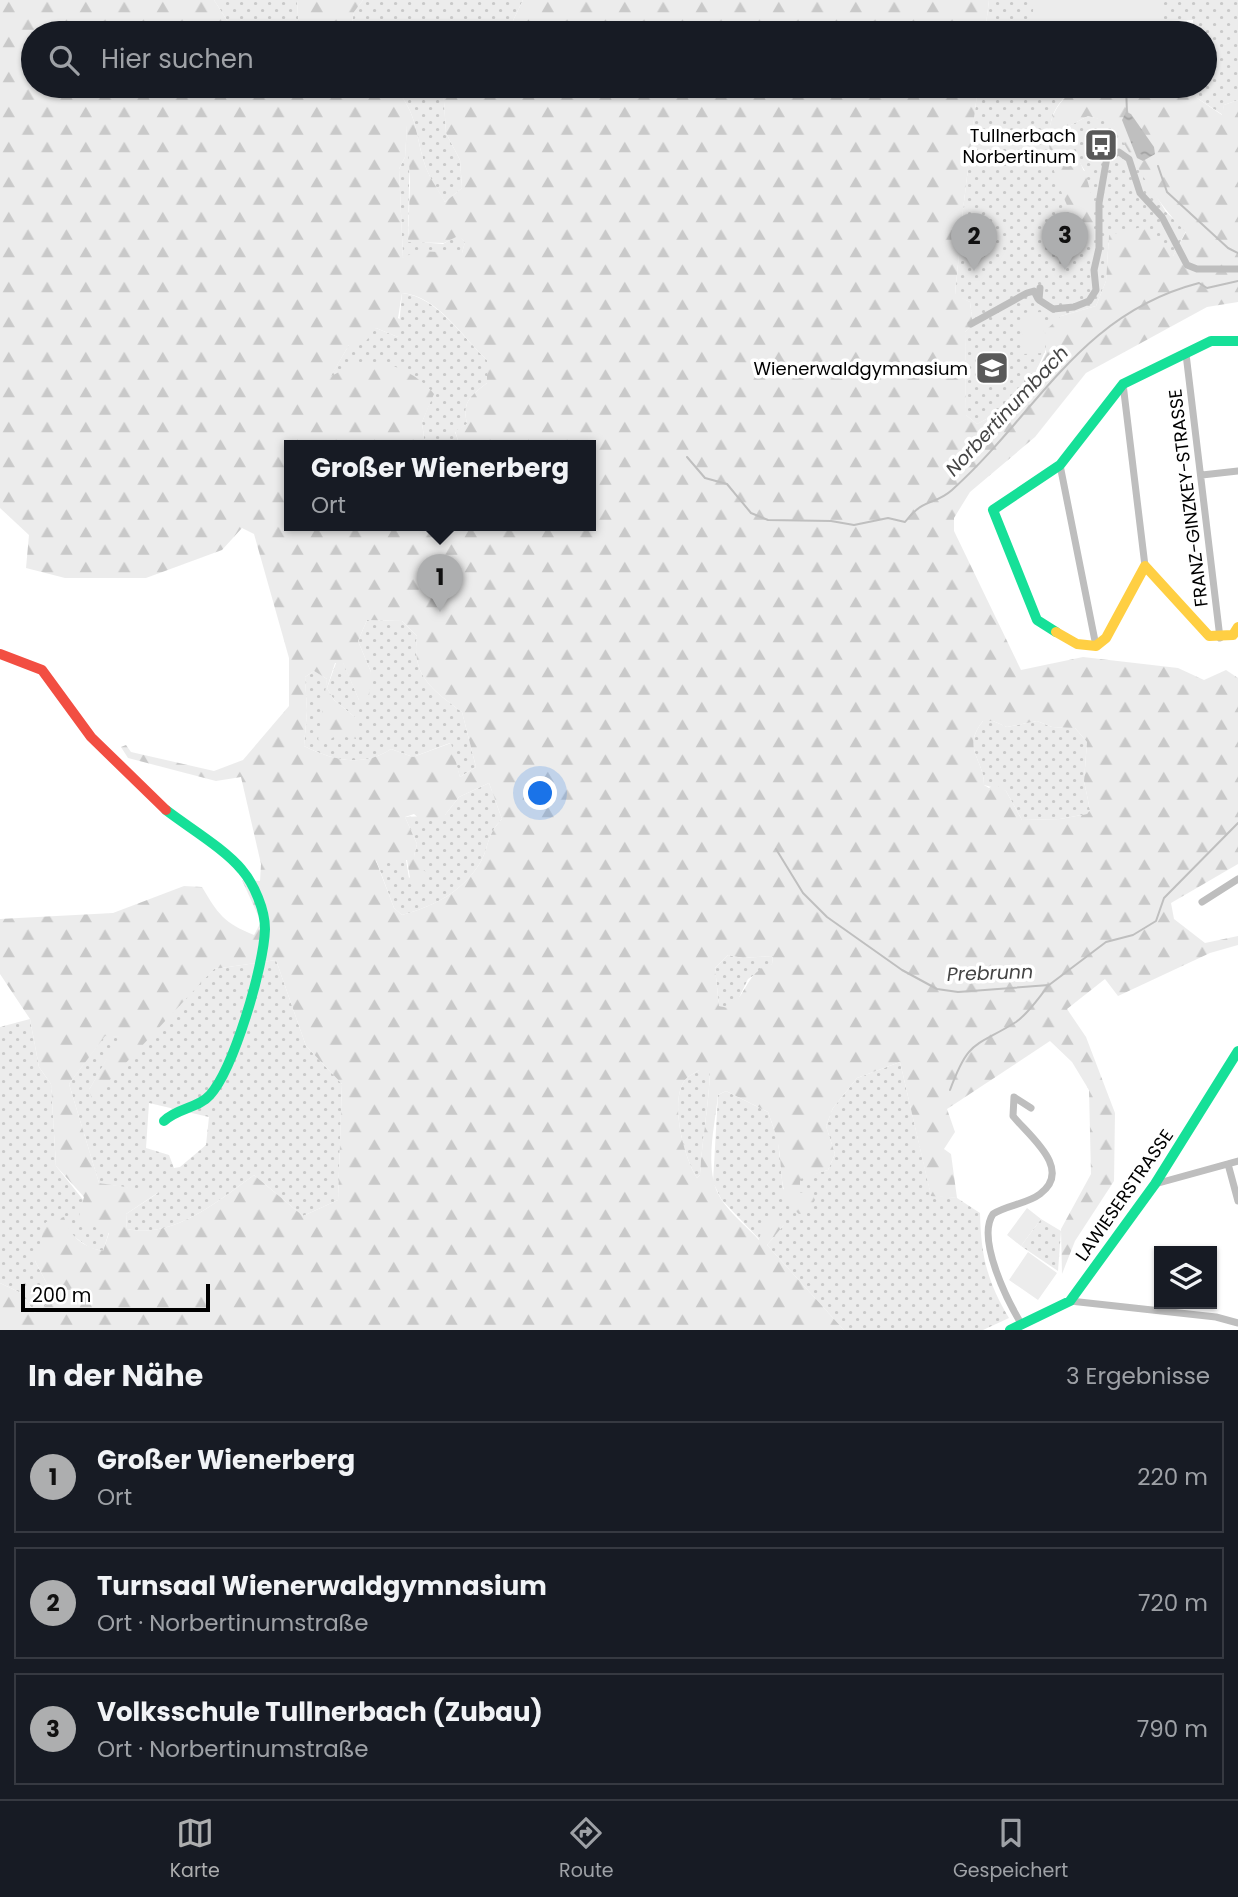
<!DOCTYPE html>
<html lang="de">
<head>
<meta charset="utf-8">
<style>
  :root { --surface:#171b24; --page:#242831; --text:#f1f3f6; --muted:#9ea1a6; --line:#363941; --accent:#adaeaf }
  body { margin:0; font-family:Poppins,sans-serif; background:var(--page); color:var(--text) }
  .controls { position:absolute; right:21px; bottom:21px; display:grid; overflow:hidden; border-radius:0px; box-shadow:0 2px 5px #0004 }
  .controls button { width:63px; height:63px; display:grid; place-items:center; padding:0; border:0; border-bottom:2px solid var(--line); background:var(--surface); color:var(--text); font:35px sans-serif }
  .scale { position:absolute; left:21px; bottom:18px; width:189px; box-sizing:border-box; padding-left:7px; border:4px solid #000; border-top:0; font-size:19px; line-height:24px; white-space:nowrap; color:#000; -webkit-text-stroke:5px #fff; paint-order:stroke }
  .you { position:absolute; left:541px; top:794px; width:24px; height:24px; margin:-18px; border:5px solid #fff; border-radius:50%; background:#1a73e8; box-shadow:0 0 0 10px #1a73e833 }
  .badge { display:grid; place-items:center; width:46px; height:46px; border-radius:50%; background:var(--accent); color:#111; font-size:23px; font-weight:700 }
  .pin { position:absolute; translate:-50% -58px; filter:drop-shadow(0 2px 4px #0008) }
  .pin::after { content:''; position:absolute; top:37px; width:24px; height:21px; background:inherit; clip-path:polygon(0 0,100% 0,50% 100%) }
  .popup { position:absolute; left:284px; top:440px; width:312px; height:91px; box-sizing:border-box; display:grid; place-content:center; border-radius:0px; background:var(--surface); filter:drop-shadow(0 2px 5px #0005); font-size:23px; white-space:nowrap; color:var(--muted) }
  .popup b { font-size:26px; color:var(--text) }
  .popup::after { content:''; position:absolute; left:50%; top:100%; margin-left:-14px; border:14px solid transparent; border-top-color:var(--surface) }
  .list { margin:0; padding:0; list-style:none }
  h2 { display:flex; justify-content:space-between; align-items:center; height:91px; margin:0; padding:0 28px; font-size:30px }
  h2 small { font-size:23px; font-weight:400; color:var(--muted) }
  .list li { display:grid; grid-template-columns:46px 1fr auto; gap:21px; align-items:center; box-sizing:border-box; height:112px; margin:0 14px 14px; padding:0 14px; border:2px solid var(--line); border-radius:0px }
  .list b { display:block; font-size:26px; white-space:nowrap }
  .list p { margin:0; font-size:23px; white-space:nowrap; color:var(--muted) }
  .list em { font-size:23px; font-style:normal; color:var(--muted) }
  .icon { flex:none; width:38px; height:38px; fill:none; stroke:currentColor; stroke-width:2; stroke-linecap:round; stroke-linejoin:round }
  .map { position:relative; flex:none; width:1238px; height:1330px; overflow:hidden }
  .search { position:absolute; background:var(--surface); box-shadow:0 2px 5px #0004; left:21px; right:21px; top:21px; height:77px; display:flex; align-items:center; gap:18px; box-sizing:border-box; padding:0 24px; border-radius:38px; color:var(--muted); font-size:26px }
  .sheet { height:469px; background:var(--surface) }
  nav { display:flex; justify-content:space-around; align-items:center; box-sizing:border-box; height:98px; border-top:2px solid var(--line); background:var(--surface); font-size:19px; color:var(--muted) }
  nav a { display:grid; justify-items:center; gap:4px }
  nav .on { color:var(--accent) }
  .map>svg:first-child { display:block }
</style>
</head>
<body>
<div class="map">
<svg width="1238" height="1330" viewBox="0 0 1238 1330">
  <defs>
    <pattern id="grass-dots" width="8" height="8" patternUnits="userSpaceOnUse" patternTransform="scale(1.75)"><rect width="8" height="8" fill="#ececec"/><path d="M2 2h.1M6 6h.1" fill="none" stroke="#c9c9c9" stroke-width="1.8" stroke-linecap="round"/></pattern>
    <pattern id="forest-firs" width="22" height="20" patternUnits="userSpaceOnUse" patternTransform="scale(1.75)"><rect width="22" height="20" fill="#ececec"/><path d="M5 1l3.5 6h-7zM16 11l3.5 6h-7z" fill="#c9c9c9"/></pattern>
    <pattern id="water-ripples" width="26" height="14" patternUnits="userSpaceOnUse" patternTransform="scale(1.75)"><rect width="26" height="14" fill="#bfbfbf"/><path d="M2 4q2-2 4 0t4 0M15 11q2-2 4 0t4 0" fill="none" stroke="#a2a2a2"/></pattern>
  </defs>
  <rect width="100%" height="100%" fill="#fff"/>
  <path fill="url(#grass-dots)" fill-rule="evenodd" d="M214,0h83l2,33h-64z
    M363,0h160l-16,33h-157l4,-21z
    M989,0h249v100l-14,5 -1,10 -26,-17 -3,-12h11v-53h-12v-13l-23,1 -2,12h-183z
    M394,86h49l3,47 14,27 2,28 -17,14c-7,-12 -17,-26 -21,-40 -10,-34 -6,-46 -30,-76z
    M978,86h102c-32,19 -32,40 -30,74l35,11 -13,-21 -5,-23 21,-11 24,6 54,90 20,19 -13,25 -64,-21 -3,46 -10,25 -35,10 -38,84 -46,24 -11,-9 -1,-83 8,-8 -3,-22 -15,-7 6,-61 22,4 -21,-20z
    M407,125l3,7 -2,109 35,3 15,-9 7,7 -3,11 -59,5 -4,-89 6,-12z
    M402,293c36,4 60,44 85,67v23c-17,13 -25,19 -20,41l-12,8 5,14h-35l-3,-24 11,-27 -103,-18 19,-32 27,-17 22,9z
    M367,620l35,1 15,15c-6,40 16,54 45,76l14,55 -16,10 -10,-34 -37,14 -22,-8c-28,19 -59,11 -87,-3l3,-35 -2,-34 9,-6 13,8 -4,48 33,-9 -22,-18 -7,-12 9,-25 7,-1 16,38 12,-28 -13,-31z
    M983,721h10l14,6 30,-6 15,6 23,1 12,14 -3,39 6,29 -3,4 -27,5 -38,1 -16,-29 -22,-6c0,-26 -23,-37 -1,-64z
    M489,783l13,36c-17,18 -12,27 -22,44 -19,30 -46,43 -78,52l-8,-7 -18,-48h30l3,18 11,-11 -6,-11 3,-12 -12,-27 40,-2 14,-18z
    M728,955l15,3 30,-2 -1,8 -24,15 -11,23 -9,7 -9,-3 -4,-38z
    M276,960l30,86 36,38 -4,116 -35,16 -49,-41c-36,26 -80,64 -127,54l-1,-15 32,-21 -59,-10 -30,-99 36,-49 15,2 -31,53 125,-121zM149,1103l60,14 -3,28 -26,22 -6,1 -5,-13 -23,-7z
    M30,1019l9,48 12,17 5,82 53,66 -6,19 -13,-3 -21,-15 -34,28 20,38 -20,14 -14,-20 -21,-10v-256z
    M900,1062l31,133 26,3 23,15c1,43 7,68 29,105l-26,12h-139l-77,-85 17,-20 -24,15 -39,-41 -8,-17 5,-87 8,-4 42,21 10,29 5,48 17,4v-15l28,-8 7,-16 -9,-28 7,-18 24,-30z
    M699,1070h11c-1,35 -8,69 -10,105l-3,3c-13,-20 -28,-77 -12,-98 3,-4 10,-7 14,-10z
    M1041,1219l20,12 -3,40 -37,-25z"/>
  <path fill="url(#forest-firs)" fill-rule="evenodd" d="M0,0h214l21,33h-202v53h361c24,30 20,42 30,76 4,14 14,27 21,40l17,-14 -2,-28 -14,-27 -3,-47h535l-16,132 26,6 5,12 -10,3 -22,-5 -6,60 15,8 3,22 -8,8 1,83 11,9 46,-24 23,-47 -1,-22 16,-15 35,-10 10,-25 3,-46 37,-9 27,30 13,-24c-33,-32 -51,-71 -74,-109l-24,-7 -21,11c5,22 11,28 18,47 9,22 8,43 9,67l-11,1c-20,-50 -64,-119 -3,-156h114l3,12 25,17 2,-10 14,-5v202l-31,5 -121,66 -51,64 -65,55 -16,26v13l67,139 62,-13 95,11 26,12 22,-10 12,8v186l-67,39 3,16 31,24 33,-7v9l-28,8 -92,43 -13,-17 -38,30 19,28 29,76 -1,68 -39,60 -13,33 -1,-45 30,-55 -2,-84 -17,-28 -22,-21 -103,68 8,23 -11,17 7,5 6,44 -26,-2 -31,-134 -43,16 -24,30 -7,18 9,28 -7,16 -28,9v14l10,-3 5,10 -8,13 -8,1c-23,-18 -15,-49 -22,-74 -2,-10 -6,-19 -9,-28l-42,-21 -8,4c-3,31 -15,76 3,104 10,15 26,28 38,41l4,-15 10,-9 7,1 4,8 -17,20 77,85h-844v-47l21,10 14,20 20,-14 -20,-38 11,-39 18,-5c6,20 19,30 39,34l6,-18 -31,-13 6,-23 -28,-31 -5,-82 -12,-17 -9,-48 -30,-45v-55l113,-6 71,-27 18,1c16,27 22,36 52,48l7,-13 -19,-42 18,1 1,-17 -20,-87 -25,4 -88,-23 -7,-11 5,-2 5,7 83,19 29,-11 46,-54v-48l-35,-124 -12,-6 -20,22 -76,28h-81l-39,-10 3,-33 -29,-27zM407,126l3,56 -2,60 36,1 14,-7 7,6 -3,11 -46,-2 -13,7 -4,-89 6,-12zM402,293c36,3 60,44 85,67v23c-17,13 -25,19 -20,41l-12,7 5,15h130v80h-300v-80h135l-3,-24 12,-28c-16,-20 -46,-35 -73,-31 -10,2 -21,9 -30,13l18,-31h14l13,-17 22,9 7,-14 -7,-5zM367,620l35,1 15,15c-6,40 16,54 45,76l14,55 -16,10 -9,-34 -38,14 -22,-8c-28,19 -59,11 -87,-3l3,-35 -2,-34 9,-6 13,8 -9,61 8,3 10,-8 20,4v-21l-22,-18 -7,-12 8,-25h8l16,37 10,-3 2,-25 -13,-31zM983,721h10l14,6 30,-6 15,6 23,1 12,14 -3,39 6,29 -3,4 -27,5 -38,1 -16,-29 -11,-7 -6,4 -5,-3c0,-26 -23,-37 -1,-64zM489,783l13,36c-17,18 -12,27 -22,44 -19,30 -46,43 -78,52l-8,-7 -18,-47 31,-1 4,24 15,-5 2,-5 -8,-7 2,-8 -8,-3 3,-12 -12,-27 9,-3 10,9 21,-8 14,-18zM728,955l15,3 30,-2 -1,8c-26,7 -24,31 -44,44l-9,-2 -4,-38zM276,960l30,86 36,38 -4,116 -35,16 -49,-41c-36,26 -80,64 -127,54l-1,-15 33,-22 -60,-9 -30,-99 36,-48 14,1 -30,53 3,9 122,-130zM699,1070h11c-1,35 -8,69 -10,105l-3,3c-13,-20 -28,-77 -12,-98 3,-4 10,-7 14,-10z
    M297,0h66l-9,12 -4,21h-51z
    M523,0h466l-4,33h-478z"/>
  <path fill="#ececec" d="M1034,0h131l-11,33h-123z
    M1043,312l2,41 -22,1 -2,-41z
    M1027,1208l14,11 -20,27 -14,-11z
    M1028,1252l29,21 -19,27 -29,-20z"/>
  <path fill="url(#water-ripples)" d="M1126,112l5,2 23,33 1,7 -12,7 -6,-3 -15,-38z"/>
  <g fill="none" stroke-linecap="round" stroke-linejoin="round">
    <path stroke="#bfbfbf" stroke-width="2" d="M1126,86l1,27
      M1158,166l9,26 61,56 10,5
      M687,457l18,21 22,6 24,29 17,7 63,1 23,4 34,-7 17,4c19,-25 29,-16 47,-32 85,-76 127,-176 247,-207l8,5 31,-7
      M776,849l27,44 24,24 75,53 35,19 21,3 91,-7 57,-43 27,-7 23,-14 8,-23 74,-75
      M950,1090c19,-51 24,-42 66,-68 13,-9 23,-25 33,-37"/>
    <path stroke="#bebebe" stroke-width="7" d="M1040,288l-1,12 14,9 21,-2 15,-6 7,-11 -2,-20 5,-22v-45l8,-46 12,-5 10,7 11,34 22,24 25,48 10,4h41
      M971,324l56,-31 7,-2 4,8
      M1186,354l34,284
      M1123,384l22,182
      M1060,465l36,181
      M1202,475l36,-4
      M1202,902l36,-23
      M1228,1164l10,37
      M1155,1184l83,-23
      M1070,1301l146,16 22,6
      M1022,1325c-14,-23 -46,-86 -29,-111 14,-9 34,-10 47,-20 34,-25 -12,-59 -27,-78l1,-19 17,11"/>
    <path stroke="#16e098" stroke-width="10" d="M1056,632l-19,-12 -44,-110 67,-45 63,-81 88,-43h27
      M164,1121c13,-13 35,-13 46,-26 24,-27 54,-129 55,-166 0,-19 -11,-45 -23,-59 -17,-21 -54,-43 -76,-60
      M1010,1330l60,-29 85,-117 83,-133"/>
    <path stroke="#ffcf43" stroke-width="10" d="M1056,632l21,12 19,2 10,-8 39,-72 64,70 24,-1 5,-8"/>
    <path stroke="#f24e42" stroke-width="10" d="M0,654l42,16 49,67 75,73"/>
  </g>
  <defs>
    <symbol id="bus-square" viewBox="-11 -11 22 22"><rect x="-9" y="-9" width="18" height="18" rx="4" fill="#595959" stroke="#fff"/><path d="M-5-6H5V4H4V6H2V4H-2V6H-4V4H-5ZM-3.5-4V0h7V-4ZM-3.5 1.2v1.5H-2V1.2ZM2 1.2v1.5H3.5V1.2Z" fill="#fff"/></symbol>
    <symbol id="school-square" viewBox="-11 -11 22 22"><rect x="-9" y="-9" width="18" height="18" rx="4" fill="#595959" stroke="#fff"/><path d="M0-5L7-2L0 1L-7-2ZM-4 1L0 2.5L4 1V4Q0 6-4 4Z" fill="#fff"/></symbol>
  </defs>
  <g fill-rule="evenodd">
    <use href="#bus-square" x="1082" y="126" width="38" height="38"/>
    <use href="#school-square" x="973" y="349" width="38" height="38"/>
  </g>
  <g text-anchor="middle" dominant-baseline="central" stroke-width="7" stroke-linejoin="round" paint-order="stroke">
    <g font-size="18" fill="#000" stroke="#fff" text-anchor="end">
      <text x="1076" y="135">Tullnerbach<tspan x="1076" dy="21">Norbertinum</tspan></text>
      <text x="968" y="368">Wienerwaldgymnasium</text>
    </g>
    <g font-size="18" fill="#000" stroke="#fff">
      <text transform="translate(1188 498) rotate(-97)">FRANZ-GINZKEY-STRASSE</text>
      <text transform="translate(1124 1195) rotate(-55)">LAWIESERSTRASSE</text>
    </g>
    <g font-size="19" font-style="italic" fill="#444" stroke="#fff">
      <text transform="translate(1007 411) rotate(-47)">Norbertinumbach</text>
      <text transform="translate(990 973) rotate(-2)">Prebrunn</text>
    </g>
  </g>
</svg>
<div class="controls">
<button><svg class="icon" aria-label="layers" viewBox="0 0 24 24"><path d="M12 4l9 5-9 5-9-5zM3 14l9 5 9-5"/></svg></button>
</div>
<div class="scale">200 m</div>
<div class="you"></div>
<div class="pin badge" style="left:440px;top:612px">1</div>
<div class="popup"><b>Großer Wienerberg</b>Ort</div>
<div class="pin badge" style="left:974px;top:271px">2</div>
<div class="pin badge" style="left:1065px;top:270px">3</div>
<div class="search"><svg class="icon" aria-label="search" viewBox="0 0 24 24"><circle cx="10" cy="10" r="6"/><path d="M15 15l6 6"/></svg>Hier suchen</div>
</div>
<section class="sheet">
<h2>In der Nähe<small>3 Ergebnisse</small></h2>
<ul class="list">
<li><span class="badge">1</span><div><b>Großer Wienerberg</b><p>Ort</p></div><em>220 m</em></li>
<li><span class="badge">2</span><div><b>Turnsaal Wienerwaldgymnasium</b><p>Ort · Norbertinumstraße</p></div><em>720 m</em></li>
<li><span class="badge">3</span><div><b>Volksschule Tullnerbach (Zubau)</b><p>Ort · Norbertinumstraße</p></div><em>790 m</em></li>
</ul>
</section>
<nav>
<a class="on"><svg class="icon" aria-label="map" viewBox="0 0 24 24"><path d="M3 6l6-2 6 2 6-2v14l-6 2-6-2-6 2zM9 4v14M15 6v14"/></svg>Karte</a>
<a><svg class="icon" aria-label="directions" viewBox="0 0 24 24"><path d="M12 3l9 9-9 9-9-9zM9 14v-3h6M13 9l2 2-2 2"/></svg>Route</a>
<a><svg class="icon" aria-label="saved" viewBox="0 0 24 24"><path d="M7 4h10v16l-5-4-5 4z"/></svg>Gespeichert</a>
</nav>
</body>
</html>
